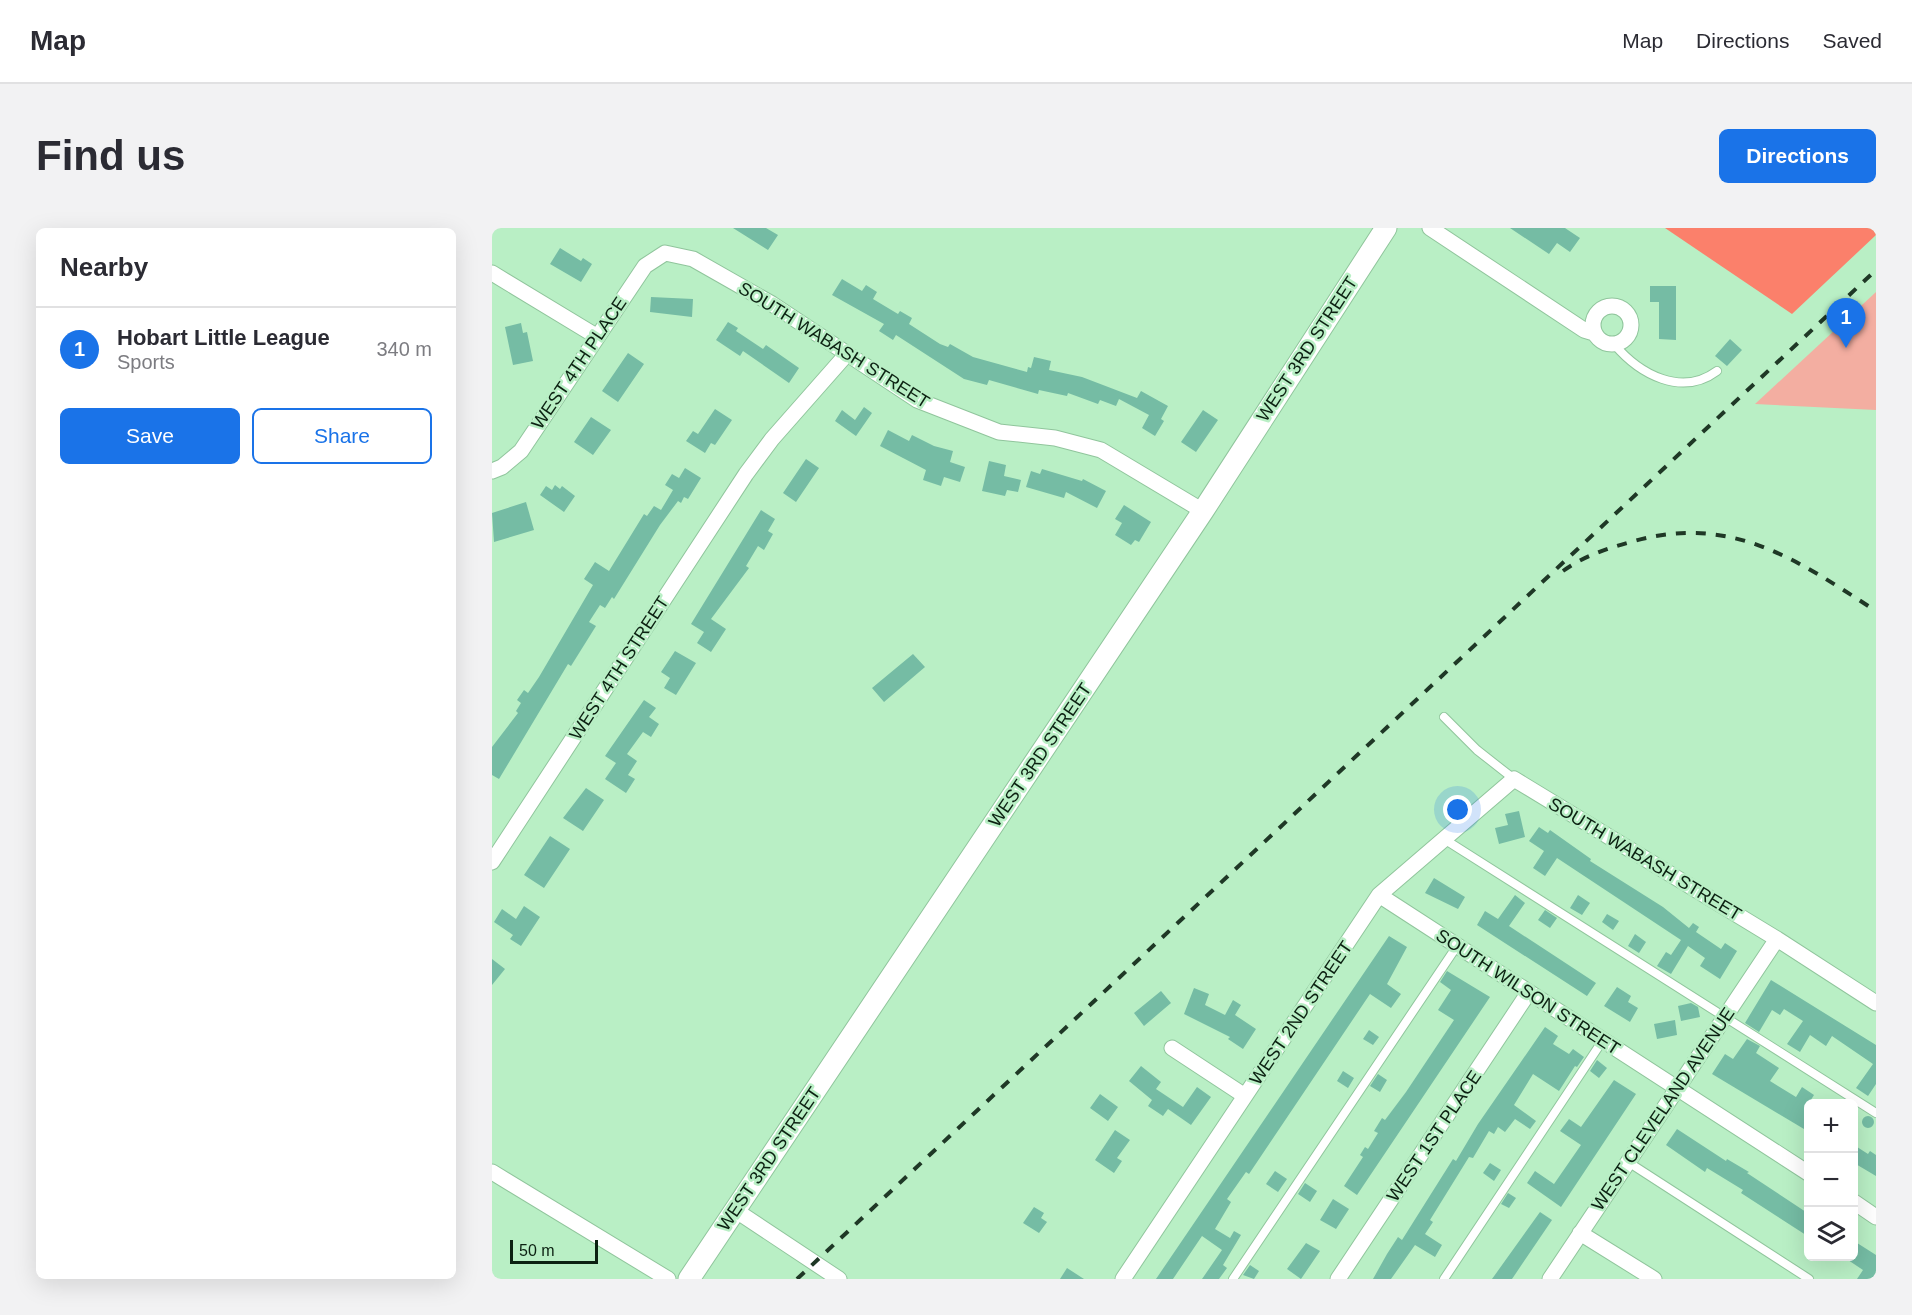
<!DOCTYPE html>
<html lang="en">
<head>
<meta charset="utf-8">
<style>
  :root { --surface:#fff; --page:#f2f2f3; --text:#2b2b33; --muted:#7c7c81; --line:#e1e1e2; --accent:#1a73e8 }
  body { margin:0; font-family:Helvetica,sans-serif; background:var(--page); color:var(--text) }
  .controls { position:absolute; right:18px; bottom:18px; display:grid; overflow:hidden; border-radius:9px; box-shadow:0 6px 24px #0002 }
  .controls button { width:54px; height:54px; display:grid; place-items:center; padding:0; border:0; border-bottom:2px solid var(--line); background:var(--surface); color:var(--text); font:30px sans-serif }
  .scale { position:absolute; left:18px; bottom:15px; width:88px; box-sizing:border-box; padding-left:6px; border:3px solid #0c2112; border-top:0; font-size:16px; line-height:21px; white-space:nowrap; color:#0c2112; -webkit-text-stroke:4px #b9efc5; paint-order:stroke }
  .you { position:absolute; left:966px; top:582px; width:21px; height:21px; margin:-15px; border:4px solid #fff; border-radius:50%; background:#1a73e8; box-shadow:0 0 0 9px #1a73e833 }
  .badge { display:grid; place-items:center; width:39px; height:39px; border-radius:50%; background:var(--accent); color:#fff; font-size:20px; font-weight:700 }
  .pin { position:absolute; translate:-50% -50px; filter:drop-shadow(0 2px 3px #0008) }
  .pin::after { content:''; position:absolute; top:32px; width:21px; height:18px; background:inherit; clip-path:polygon(0 0,100% 0,50% 100%) }
  .list { margin:0; padding:0; list-style:none }
  h2 { display:flex; justify-content:space-between; align-items:center; height:78px; margin:0; padding:0 24px; font-size:26px }
  h2 small { font-size:20px; font-weight:400; color:var(--muted) }
  .list li { display:grid; grid-template-columns:39px 1fr auto; gap:18px; align-items:center; box-sizing:border-box; height:84px; padding:0 24px; border-top:2px solid var(--line) }
  .list b { display:block; font-size:22px; white-space:nowrap }
  .list p { margin:0; font-size:20px; white-space:nowrap; color:var(--muted) }
  .list em { font-size:20px; font-style:normal; color:var(--muted) }
  .actions { display:flex; gap:12px; padding:18px 24px }
  .actions a { flex:1; padding:14px 0; border:2px solid var(--accent); border-radius:9px; text-align:center; font-size:21px; color:var(--accent) }
  .actions .main { background:var(--accent); color:#fff }
  .icon { flex:none; width:33px; height:33px; fill:none; stroke:currentColor; stroke-width:2; stroke-linecap:round; stroke-linejoin:round }
  .map { position:relative; flex:none; width:1384px; height:1051px; overflow:hidden; border-radius:9px }
  header { display:flex; align-items:center; gap:36px; box-sizing:border-box; height:84px; padding:0 30px; background:var(--surface); border-bottom:2px solid var(--line) }
  header strong { font-size:28px }
  nav { display:flex; gap:33px; margin-inline-start:auto; font-size:21px }
  .intro { display:flex; align-items:center; justify-content:space-between; box-sizing:border-box; height:144px; padding:0 36px }
  h1 { margin:0; font-size:42px }
  .button { padding:15px 27px; border-radius:9px; background:var(--accent); color:#fff; font-size:21px; font-weight:700 }
  main { display:flex; gap:36px; padding:0 36px }
  aside { flex:1; background:var(--surface); border-radius:9px; box-shadow:0 6px 24px #0002 }
  .map>svg:first-child { display:block }
</style>
</head>
<body>
<header>
<strong>Map</strong>
<nav><a>Map</a><a>Directions</a><a>Saved</a></nav>
</header>
<div class="intro"><h1>Find us</h1><a class="button">Directions</a></div>
<main>
<aside>
<h2>Nearby<small></small></h2>
<ul class="list">
<li><span class="badge">1</span><div><b>Hobart Little League</b><p>Sports</p></div><em>340 m</em></li>
</ul>
<div class="actions"><a class="main">Save</a><a>Share</a></div>
</aside>
<div class="map">
<svg width="1384" height="1051" viewBox="0 0 1384 1051">
  <rect width="100%" height="100%" fill="#b9efc5"/>
  <path fill="#f3aea1" d="M1384,64v118l-121,-6z"/>
  <path fill="#fb806b" d="M1173,0h211v7l-84,79z"/>
  <path fill="#75bca4" d="M241,0h33l12,7 -10,15z
    M1018,0h55l15,10 -10,14 -13,-9 -8,11z
    M68,20l21,13 2,-3 9,6 -11,18 -31,-18z
    M350,51l20,12 4,-6 11,7 -4,7 25,15 2,-3 12,7 -3,6 31,20 8,3 2,-3 23,13 54,15 1,-5 3,1 3,-11 17,4 -2,9 33,7 55,21 4,-7 27,15 -7,13 3,2 -9,15 -13,-8 7,-13 -30,-16 -3,7 -16,-6 -2,4 -30,-11 -1,3 -28,-6 -1,4 -49,-14 -2,5 -23,-6 -68,-44 -3,5 -14,-9 5,-7 -52,-29z
    M1158,58h26v54l-17,-1v-37h-9z
    M159,69l42,2 -1,18 -42,-5z
    M236,94l10,6 -2,3 27,18 3,-4 33,23 -10,15 -46,-32 -3,5 -24,-16z
    M29,95l2,10 4,-1 6,29 -20,4 -8,-38z
    M1238,111l12,11 -15,16 -12,-10z
    M136,125l16,11 -26,38 -16,-11z
    M372,179l8,6 -16,23 -21,-15 7,-11 13,10z
    M223,181l17,11 -17,25 -4,-2 -6,10 -19,-12 7,-10 5,3z
    M711,182l15,10 -22,32 -15,-10z
    M99,189l20,13 -18,25 -19,-13z
    M396,202l21,11 3,-6 22,11 19,5 -3,11 15,5 -5,15 -16,-5 -3,9 -18,-6 3,-10 -46,-24z
    M314,231l13,9 -23,34 -13,-9z
    M497,233l17,4 -2,11 17,4 -3,12 -11,-2 -2,6 -23,-5z
    M193,240l16,10 -13,21 -4,-2 -3,6 -3,-2 -18,24 -46,74 -2,-2 -7,11 -5,-3 -11,17 7,4 -25,40 -3,-2 -69,115 -7,-4v-28l26,-34 -2,-2 5,-8 -4,-3 7,-10 4,3 11,-16 54,-92 -9,-6 11,-17 14,9 35,-57 3,2 7,-10 7,4 12,-20 -8,-5 7,-11 7,4z
    M550,241l40,12 1,-2 23,12 -9,17 -31,-16 -2,6 -38,-11 5,-16 9,3z
    M63,257l5,4 2,-3 13,10 -11,16 -24,-17 6,-9 6,4z
    M34,274l8,28 -40,12 -2,-29z
    M632,277l27,17 -12,20 -4,-2 -4,5 -16,-10 7,-12 -7,-4z
    M269,282l14,9 -7,12 5,3 -9,16 -6,-4 -12,20 3,2 -38,51 15,10 -15,23 -14,-9 7,-11 -13,-8z
    M183,423l21,12 -20,32 -12,-7 6,-10 -9,-6z
    M421,426l12,13 -41,35 -12,-14z
    M152,472l12,8 -7,9 10,7 -8,13 -8,-5 -16,22 10,7 -9,14 7,4 -9,14 -21,-14 11,-16 -11,-7z
    M94,560l18,12 -21,31 -20,-13z
    M1027,583l6,26 -26,7 -4,-16 13,-3 -3,-11z
    M1047,599l9,6 2,-3 41,29 -1,2 73,46 26,21 4,-5 6,4 -3,5 25,17 4,-6 12,8 -17,28 -20,-13 5,-8 -17,-12 -17,28 -14,-8 9,-14 5,3 10,-15 -124,-82 -12,18 -12,-8 11,-17 -15,-10z
    M58,608l20,13 -26,39 -20,-13z
    M942,650l31,19 -7,12 -33,-16z
    M1023,667l10,8 -16,23 87,57 -9,13 -110,-71 8,-14 13,8z
    M1086,667l12,8 -8,12 -12,-7z
    M32,678l16,11 -19,29 -11,-7 3,-4 -19,-13 8,-13 14,10z
    M1053,682l12,8 -7,10 -12,-8z
    M1115,686l12,7 -6,9 -11,-8z
    M1143,706l11,8 -7,11 -11,-7z
    M897,708l18,11 -20,37 14,10 -10,14 -21,-14 -121,180 -3,-2 -19,27 4,3 -16,27 15,9 4,-7 7,4 -18,30 4,3 -8,11h-17l20,-29 -20,-14 -29,43h-17z
    M0,731l13,10 -13,16z
    M955,743l43,26 -133,198 -13,-9 19,-29 -3,-2 5,-8 3,2 10,-16 -4,-2 8,-13 3,2 21,-28 48,-72 -16,-10 13,-20 -11,-8z
    M1279,752l105,65v39l-8,12 -12,-8 17,-24 -41,-28 -6,10 -16,-11 -10,17 -13,-8 16,-23 -19,-12 -4,6 -8,-5 -13,22 -14,-9z
    M1125,759l14,9 -3,6 10,6 -8,14 -26,-16z
    M702,760l15,6 -4,11 20,10 8,-15 8,5 -6,10 21,14 -13,20 -15,-10 2,-2 -46,-23z
    M669,763l10,12 -27,23 -10,-13z
    M1199,775l7,4 2,10 -19,4 -3,-15z
    M1183,792l2,15 -20,4 -3,-15z
    M1053,799l13,9 -5,8 16,10 4,-5 11,8 -7,10 -2,-1 -16,25 -26,-17 -19,31 22,16 -6,8 -15,-10 -10,13 -7,-5 -4,7 -5,-3 -16,27 -4,-1 -39,63 3,2 -8,12 17,11 -7,12 -20,-12 -24,34h-18l14,-25 11,-17 4,3 51,-81 3,2 22,-37z
    M877,802l10,7 -6,8 -10,-6z
    M1255,811l13,7 -4,7 23,15 -9,13 26,16 6,-10 12,8 -5,8v29l-97,-58 13,-20 8,5z
    M1105,832l10,8 -8,10 -9,-7z
    M649,838l20,16 -5,7 27,18 14,-20 14,10 -20,28 -23,-16 -5,7 -15,-10 4,-6 -23,-19z
    M851,843l11,7 -6,10 -11,-7z
    M886,846l9,6 -7,12 -10,-6z
    M1122,852l22,14 -75,113 -34,-24 8,-12 19,13 27,-39 -21,-14 9,-12 12,8z
    M608,866l18,13 -10,14 -18,-13z
    M1370 894a6 6 0 1 1 12 0a6 6 0 1 1-12 0Z
    M1185,901l49,32 1,-2 22,13 -2,1 62,41v23l-68,-44 2,-3 -36,-22 -2,4 -39,-27z
    M623,902l15,10 -13,18 5,3 -8,12 -19,-13z
    M1362,917l14,9 2,-3 6,4v21l-22,-13z
    M998,935l11,7 -7,11 -11,-8z
    M783,943l12,8 -9,13 -12,-8z
    M813,955l12,8 -7,11 -12,-8z
    M1016,965l8,5 -7,10 -8,-4z
    M841,971l16,10 -13,20 -16,-9z
    M542,979l10,6 -3,5 6,4 -8,11 -16,-10z
    M1048,984l12,8 -40,59h-20z
    M1362,1013l22,14v24h-19l6,-9 -15,-10 6,-3z
    M814,1015l14,8 -19,28 -14,-10z
    M758,1037l9,6 -5,8 -11,-4z
    M575,1040l17,11h-24z"/>
  <g fill="none" stroke-linecap="round" stroke-linejoin="round">
    <defs>
      <path id="lane" d="M1122,116c26,31 68,53 103,27
        M952,489l33,33 37,29
        M952,611l432,274
        M1136,934l181,117
        M741,1051l224,-333
        M952,1051l159,-239"/>
      <path id="street" d="M938,0l154,102 10,3
        M0,45l104,63
        M1101 97a19 19 0 1 1 38 0a19 19 0 1 1-38 0Z
        M0,243l10,-4 19,-16 124,-185 20,-13 28,6 79,45 145,96 82,32 56,6 46,12 102,61
        M0,634l254,-388 26,-35 74,-84
        M887,667l429,278
        M680,820l73,48
        M0,944l176,107
        M1362,974l22,15
        M243,982l104,69
        M1088,1005l74,46
        M631,1051l256,-384 135,-116 263,160 99,64
        M846,1051l191,-287
        M1058,1051l227,-340"/>
      <path id="secondary" d="M197,1051l514,-768 183,-283"/>
    </defs>
    <use href="#lane" stroke="#90c59c" stroke-width="10"/>
    <use href="#street" stroke="#90c59c" stroke-width="17"/>
    <use href="#secondary" stroke="#90c59c" stroke-width="23"/>
    <use href="#lane" stroke="#fff" stroke-width="8"/>
    <use href="#street" stroke="#fff" stroke-width="15"/>
    <use href="#secondary" stroke="#fff" stroke-width="21"/>
    <path stroke="#1f3826" stroke-width="4" stroke-dasharray="10 10" stroke-linecap="butt" d="M1071,343c22,-16 46,-23 71,-30 99,-27 163,19 242,70
      M305,1051l1079,-1009"/>
  </g>
  <g text-anchor="middle" dominant-baseline="central" stroke-width="5" stroke-linejoin="round" paint-order="stroke">
    <g font-size="18" fill="#0c2112" stroke="#b9efc5">
      <text transform="translate(342 117) rotate(32)">SOUTH WABASH STREET</text>
      <text transform="translate(815 121) rotate(-57)">WEST 3RD STREET</text>
      <text transform="translate(87 135) rotate(-56)">WEST 4TH PLACE</text>
      <text transform="translate(127 440) rotate(-57)">WEST 4TH STREET</text>
      <text transform="translate(548 527) rotate(-56)">WEST 3RD STREET</text>
      <text transform="translate(1153 631) rotate(31)">SOUTH WABASH STREET</text>
      <text transform="translate(1036 764) rotate(33)">SOUTH WILSON STREET</text>
      <text transform="translate(809 785) rotate(-56)">WEST 2ND STREET</text>
      <text transform="translate(1171 881) rotate(-56)">WEST CLEVELAND AVENUE</text>
      <text transform="translate(942 908) rotate(-56)">WEST 1ST PLACE</text>
      <text transform="translate(277 931) rotate(-56)">WEST 3RD STREET</text>
    </g>
  </g>
</svg>
<div class="controls">
<button>+</button>
<button>−</button>
<button><svg class="icon" aria-label="layers" viewBox="0 0 24 24"><path d="M12 4l9 5-9 5-9-5zM3 14l9 5 9-5"/></svg></button>
</div>
<div class="scale">50 m</div>
<div class="you"></div>
<div class="pin badge" style="left:1354px;top:120px">1</div>
</div>
</main>
</body>
</html>
